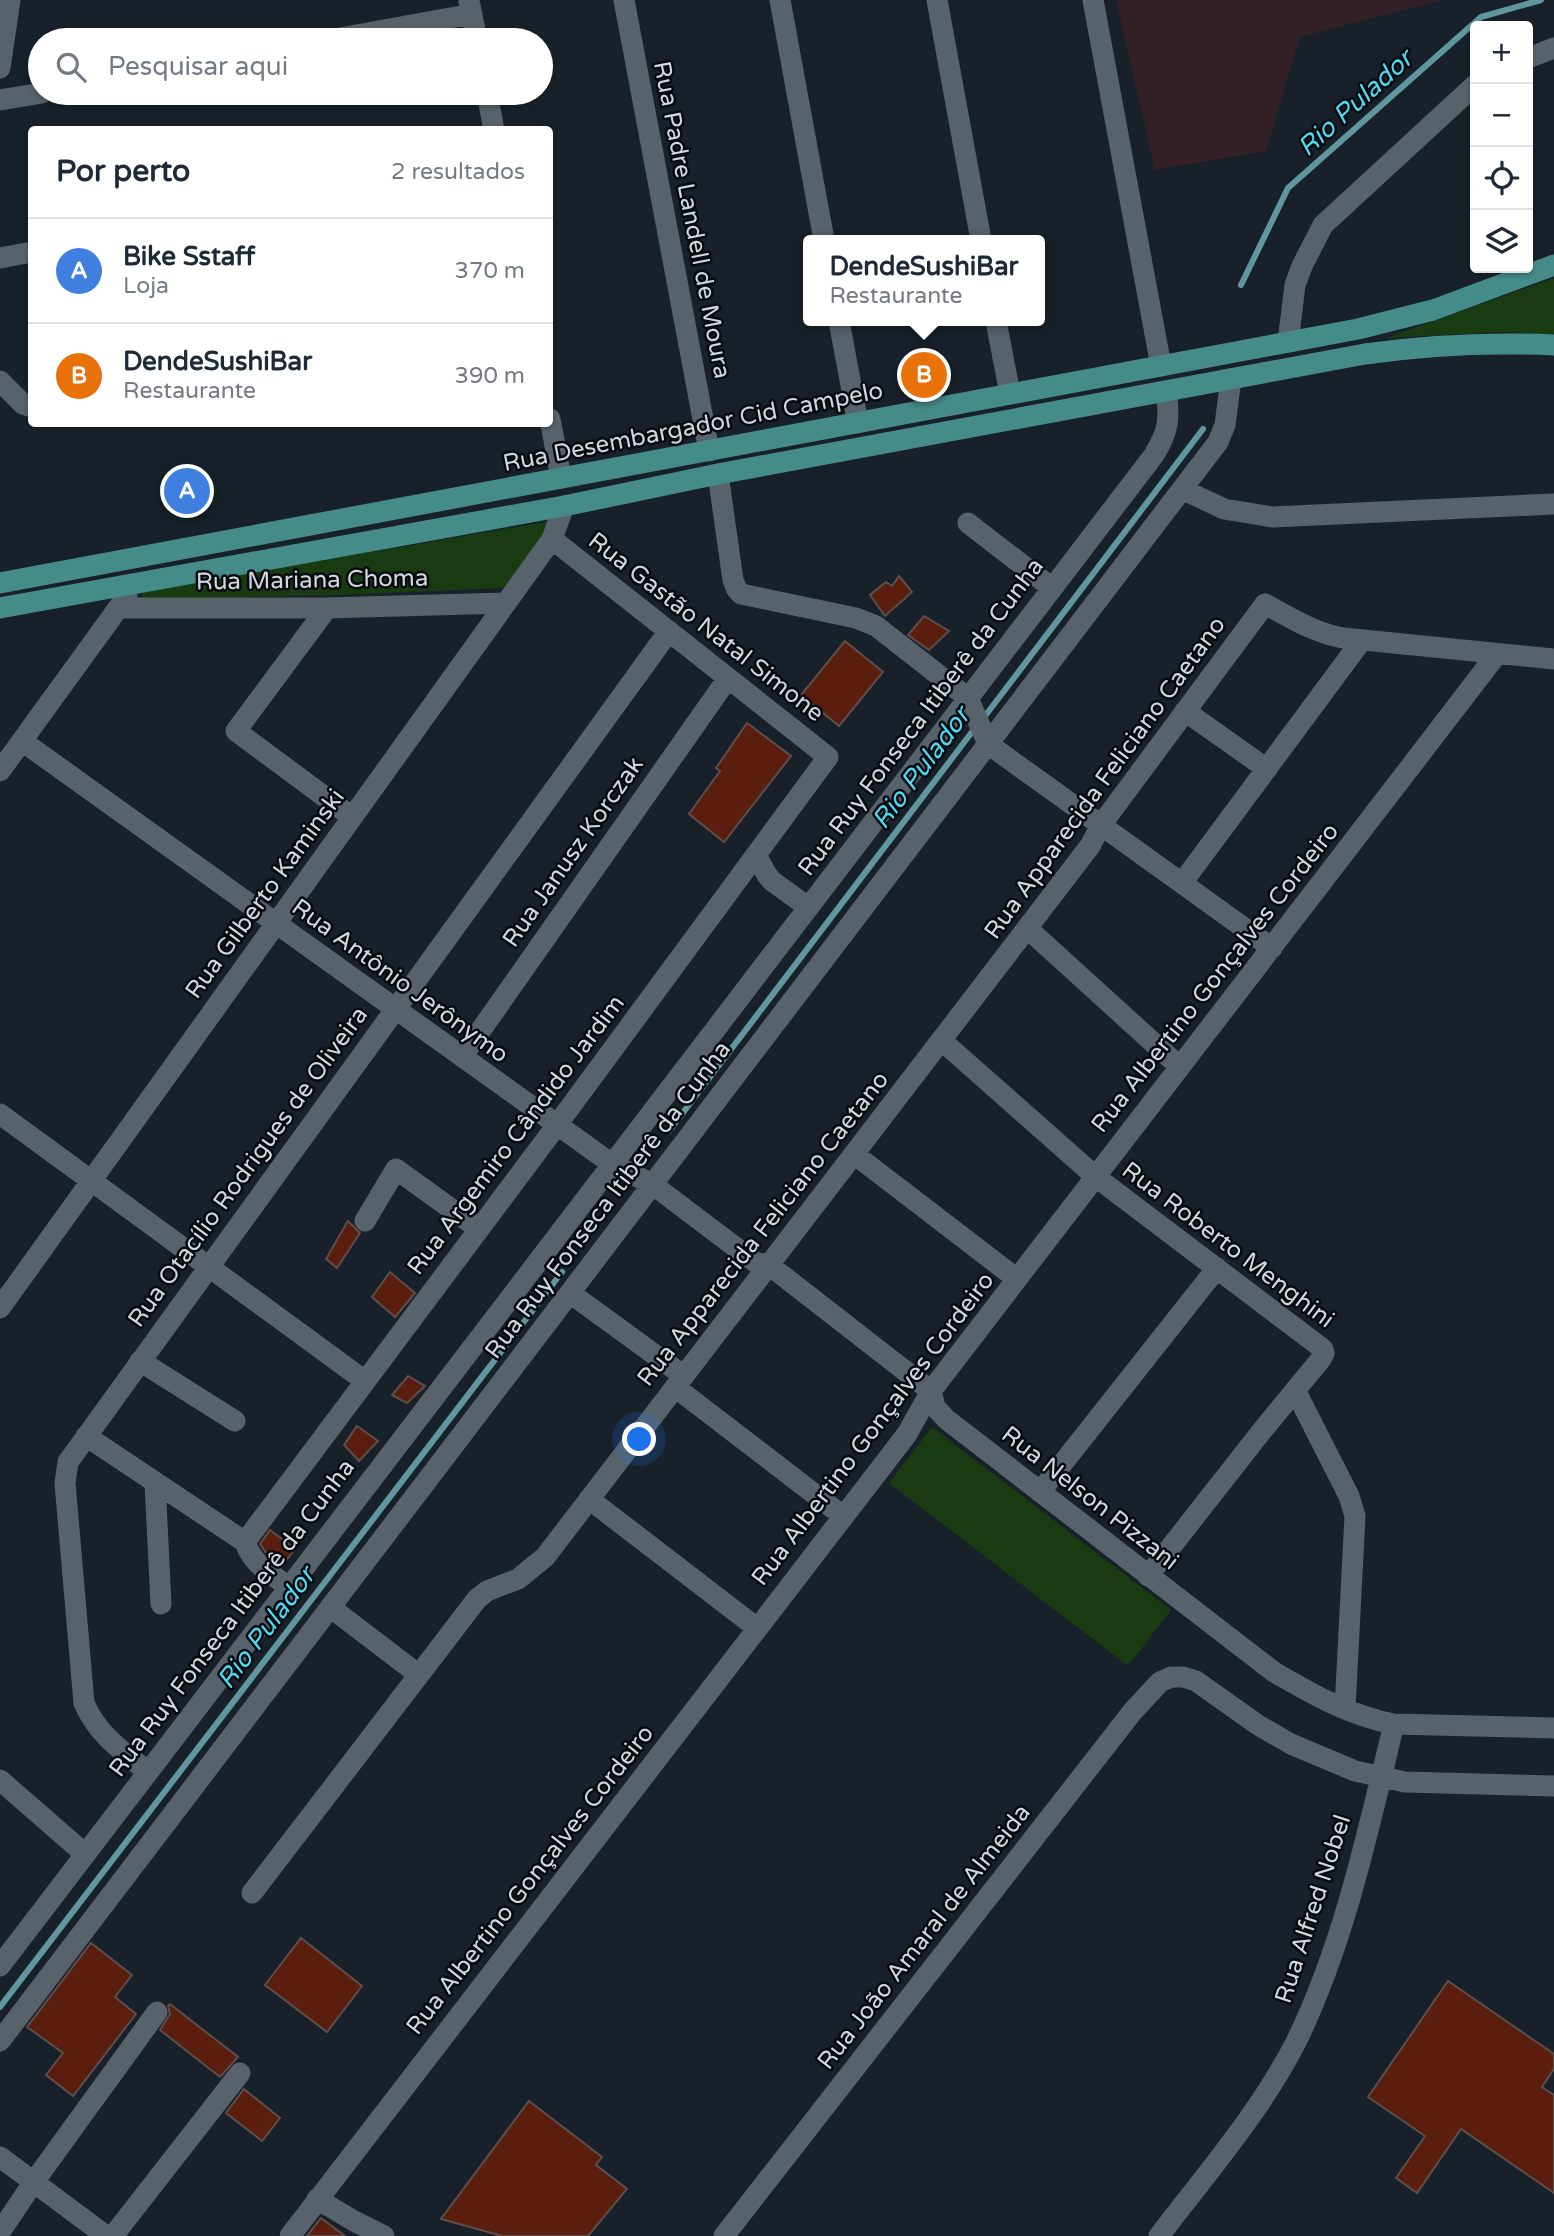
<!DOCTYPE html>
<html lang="pt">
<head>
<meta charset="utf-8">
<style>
  :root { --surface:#fff; --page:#f2f2f3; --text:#1f2937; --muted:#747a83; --line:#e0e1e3; --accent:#5e668f }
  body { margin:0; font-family:"Varela Round",sans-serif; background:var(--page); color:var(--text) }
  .controls { position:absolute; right:21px; top:21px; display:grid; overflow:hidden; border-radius:7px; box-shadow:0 2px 5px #0004 }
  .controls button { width:63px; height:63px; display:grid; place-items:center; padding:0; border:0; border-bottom:2px solid var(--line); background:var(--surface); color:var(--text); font:35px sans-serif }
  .you { position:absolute; left:640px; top:1440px; width:24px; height:24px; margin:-18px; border:5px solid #fff; border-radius:50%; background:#1a73e8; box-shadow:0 0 0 10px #1a73e833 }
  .badge { display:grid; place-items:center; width:46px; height:46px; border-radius:50%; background:var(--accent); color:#fff; font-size:23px; font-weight:700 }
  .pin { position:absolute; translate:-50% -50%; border:4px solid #fff; box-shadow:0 2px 7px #0006 }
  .popup { position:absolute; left:803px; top:235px; width:242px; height:91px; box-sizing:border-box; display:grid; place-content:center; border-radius:7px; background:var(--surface); filter:drop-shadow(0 2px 5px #0005); font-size:23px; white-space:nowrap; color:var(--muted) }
  .popup b { font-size:26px; color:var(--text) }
  .popup::after { content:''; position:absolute; left:50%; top:100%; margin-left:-14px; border:14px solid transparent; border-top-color:var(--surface) }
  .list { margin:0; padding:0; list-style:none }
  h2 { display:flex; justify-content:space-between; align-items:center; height:91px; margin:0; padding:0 28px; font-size:30px }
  h2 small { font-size:23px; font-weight:400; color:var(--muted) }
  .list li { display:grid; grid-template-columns:46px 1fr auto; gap:21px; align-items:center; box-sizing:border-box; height:105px; padding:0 28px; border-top:2px solid var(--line) }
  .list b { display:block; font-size:26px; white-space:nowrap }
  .list p { margin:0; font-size:23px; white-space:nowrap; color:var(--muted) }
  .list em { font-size:23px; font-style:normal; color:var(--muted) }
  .icon { flex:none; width:38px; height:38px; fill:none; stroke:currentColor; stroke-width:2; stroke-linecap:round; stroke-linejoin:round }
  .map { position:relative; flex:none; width:1554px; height:2236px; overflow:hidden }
  .search { position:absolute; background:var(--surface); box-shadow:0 2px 5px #0004; left:28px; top:28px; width:525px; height:77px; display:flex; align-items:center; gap:18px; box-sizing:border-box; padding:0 24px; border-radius:38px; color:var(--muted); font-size:26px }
  .panel { position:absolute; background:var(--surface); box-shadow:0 2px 5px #0004; left:28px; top:126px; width:525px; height:301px; border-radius:7px }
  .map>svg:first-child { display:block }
</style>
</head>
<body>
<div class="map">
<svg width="1554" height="2236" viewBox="0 0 1554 2236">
  <rect width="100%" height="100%" fill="#182129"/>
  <path fill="#342128" d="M1116,0h326l-142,37 -34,114 -111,19z"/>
  <path fill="#193b11" d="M1554,278v57l-54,-3 -114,6z
    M556,520l-50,68 -170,7 -193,4 -1,-7z
    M932,1427l239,183 -43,56 -239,-183z"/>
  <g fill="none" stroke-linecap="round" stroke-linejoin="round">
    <path stroke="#5f96a0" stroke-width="6" d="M1241,285l47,-97 193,-171 60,-17
      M982,720l221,-291
      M669,1131l306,-403
      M0,2007l562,-735"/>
  </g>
  <path fill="#5b1d0e" stroke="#5c4f4b" stroke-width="2" d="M899,576l13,16 -27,24 -15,-21 16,-13 6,4z
    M924,616l25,15 -20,19 -21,-15z
    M845,641l38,31 -44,54 -38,-31z
    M747,723l44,33 -67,86 -35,-28 31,-43 -4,-3z
    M348,1221l12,12 -23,35 -11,-9z
    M390,1272l25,21 -20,24 -23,-20z
    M408,1376l17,10 -18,17 -15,-8z
    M357,1426l21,15 -19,20 -15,-16z
    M270,1530l25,19 -13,17 -15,-12 -7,-10z
    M301,1938l61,48 -35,46 -62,-47z
    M91,1943l41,32 -17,22 21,17 -63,82 -27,-21 17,-22 -36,-26z
    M1448,1981l106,73v15l-12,18 12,8v98l-93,-64 -44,64 -21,-15 29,-42 -57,-39z
    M170,2004l68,53 -18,20 -60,-47 10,-16 -2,-8z
    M244,2089l36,29 -18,23 -36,-28z
    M529,2101l73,56 -6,8 31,24 -39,47h-86l-61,-17z
    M321,2218l24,18h-38z"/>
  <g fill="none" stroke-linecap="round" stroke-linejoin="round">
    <path stroke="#58626b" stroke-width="21" d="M624,0l85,451
      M780,0l44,240
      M937,0l44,240
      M1093,0l68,366
      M469,1l8,39
      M329,40l143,-26
      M1528,58l26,-10
      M0,68l10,-68
      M487,93l7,37
      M0,100l42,-7
      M0,258l32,-6
      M839,321l19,102
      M996,321l14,73
      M1288,342l7,-57 7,-19 21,-41 152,-140
      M0,381l23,23 9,3
      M550,419l11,59
      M718,474l15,106 3,8 5,6 115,24 20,8 92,72 20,46 284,204
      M1182,489l42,20 48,8 282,-13
      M968,523l84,65
      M119,608h208l178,-5
      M327,608l-91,123 116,86
      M1185,711l82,58
      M22,741l590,423 40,20 103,78 14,3 162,126 4,16 11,12 328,253c38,22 76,44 120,52l160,4
      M0,771l127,-175
      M756,855l11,20 5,6 36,26
      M1182,883l180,-243
      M1027,928l153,139
      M941,1040l155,137 227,172 1,4 -3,6 -56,68 -117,149
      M462,1057l266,-379
      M0,1114l365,267
      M854,1154l163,125
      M365,1221l31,-52 83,60
      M570,1293l114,83
      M0,1308l552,-769 12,-33
      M140,1361l95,60
      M675,1387l168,129
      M1295,1390l54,106 6,20 -10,193
      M86,1436l159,106c7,22 26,32 44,45
      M155,1482l6,122
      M1040,1492l177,-224
      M589,1499l168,129
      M245,1542l312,-417 271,-368 -276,-218
      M330,1607l89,68
      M148,1772c-26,-21 -51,-38 -64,-69l-19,-220 3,-21 601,-831
      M0,1780l85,74
      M252,1893l225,-294 10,-8 31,-12 27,-22 545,-711 11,-21 164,-221c26,14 50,29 78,34l211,21
      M0,1966l1154,-1511c15,-25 16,-36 12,-64
      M0,2041l1218,-1599 7,-17 6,-46
      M0,2157l106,79
      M317,2199l37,22 30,15
      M0,2232l33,-49 124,-171
      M113,2236l127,-163
      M290,2236l617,-802 24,-43 566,-737
      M724,2236l409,-525 27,-29 11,-5h12l13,4 62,44 33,19 64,27 50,11 149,4
      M1159,2236c48,-63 102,-125 138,-196 48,-99 71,-210 97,-316"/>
    <path stroke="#458b89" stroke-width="21" d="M0,583l1358,-254 75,-19 121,-45
      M0,608l564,-102 154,-32 647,-120c63,-9 125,-12 189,-9"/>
  </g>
  <g text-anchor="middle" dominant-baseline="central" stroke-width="5" stroke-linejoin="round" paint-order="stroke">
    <g font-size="24" fill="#d2d8dd" stroke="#070a0e">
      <text transform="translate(692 220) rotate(79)">Rua Padre Landell de Moura</text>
      <text transform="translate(693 427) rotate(-11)">Rua Desembargador Cid Campelo</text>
      <text transform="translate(312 580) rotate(-1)">Rua Mariana Choma</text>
      <text transform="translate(706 627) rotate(38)">Rua Gastão Natal Simone</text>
      <text transform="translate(921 717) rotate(-53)">Rua Ruy Fonseca Itiberê da Cunha</text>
      <text transform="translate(1105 778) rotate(-54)">Rua Apparecida Feliciano Caetano</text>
      <text transform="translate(573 852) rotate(-55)">Rua Janusz Korczak</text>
      <text transform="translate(265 894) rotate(-54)">Rua Gilberto Kaminski</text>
      <text transform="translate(1215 978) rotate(-52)">Rua Albertino Gonçalves Cordeiro</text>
      <text transform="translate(400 981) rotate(36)">Rua Antônio Jerônymo</text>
      <text transform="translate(516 1135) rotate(-53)">Rua Argemiro Cândido Jardim</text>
      <text transform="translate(248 1167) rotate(-54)">Rua Otacílio Rodrigues de Oliveira</text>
      <text transform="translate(608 1200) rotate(-53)">Rua Ruy Fonseca Itiberê da Cunha</text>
      <text transform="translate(763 1229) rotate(-52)">Rua Apparecida Feliciano Caetano</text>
      <text transform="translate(1228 1245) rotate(37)">Rua Roberto Menghini</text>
      <text transform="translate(873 1429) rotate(-53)">Rua Albertino Gonçalves Cordeiro</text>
      <text transform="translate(1090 1498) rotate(38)">Rua Nelson Pizzani</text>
      <text transform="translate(232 1618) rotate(-53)">Rua Ruy Fonseca Itiberê da Cunha</text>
      <text transform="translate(530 1880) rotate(-52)">Rua Albertino Gonçalves Cordeiro</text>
      <text transform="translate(1313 1909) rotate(-72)">Rua Alfred Nobel</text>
      <text transform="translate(924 1937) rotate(-52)">Rua João Amaral de Almeida</text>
    </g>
    <g font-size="26" font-style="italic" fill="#4bdbf3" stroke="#070a0e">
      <text transform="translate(1355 103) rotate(-42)">Rio Pulador</text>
      <text transform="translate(921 768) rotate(-53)">Rio Pulador</text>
      <text transform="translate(266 1628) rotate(-53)">Rio Pulador</text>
    </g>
  </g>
</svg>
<div class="controls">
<button>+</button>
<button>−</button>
<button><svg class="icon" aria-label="locate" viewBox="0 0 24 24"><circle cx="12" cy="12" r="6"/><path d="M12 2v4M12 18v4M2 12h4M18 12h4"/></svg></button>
<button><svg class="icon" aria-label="layers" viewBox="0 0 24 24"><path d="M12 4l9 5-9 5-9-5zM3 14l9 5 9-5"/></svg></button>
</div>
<div class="you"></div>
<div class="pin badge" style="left:187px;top:491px;background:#3f7fe0">A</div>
<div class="pin badge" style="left:924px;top:375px;background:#e8710a">B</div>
<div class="popup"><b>DendeSushiBar</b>Restaurante</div>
<div class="search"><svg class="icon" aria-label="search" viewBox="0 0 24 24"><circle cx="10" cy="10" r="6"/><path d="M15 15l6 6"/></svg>Pesquisar aqui</div>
<section class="panel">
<h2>Por perto<small>2 resultados</small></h2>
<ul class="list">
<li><span class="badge" style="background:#3f7fe0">A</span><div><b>Bike Sstaff</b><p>Loja</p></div><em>370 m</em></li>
<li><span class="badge" style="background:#e8710a">B</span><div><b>DendeSushiBar</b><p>Restaurante</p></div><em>390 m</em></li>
</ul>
</section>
</div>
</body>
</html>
